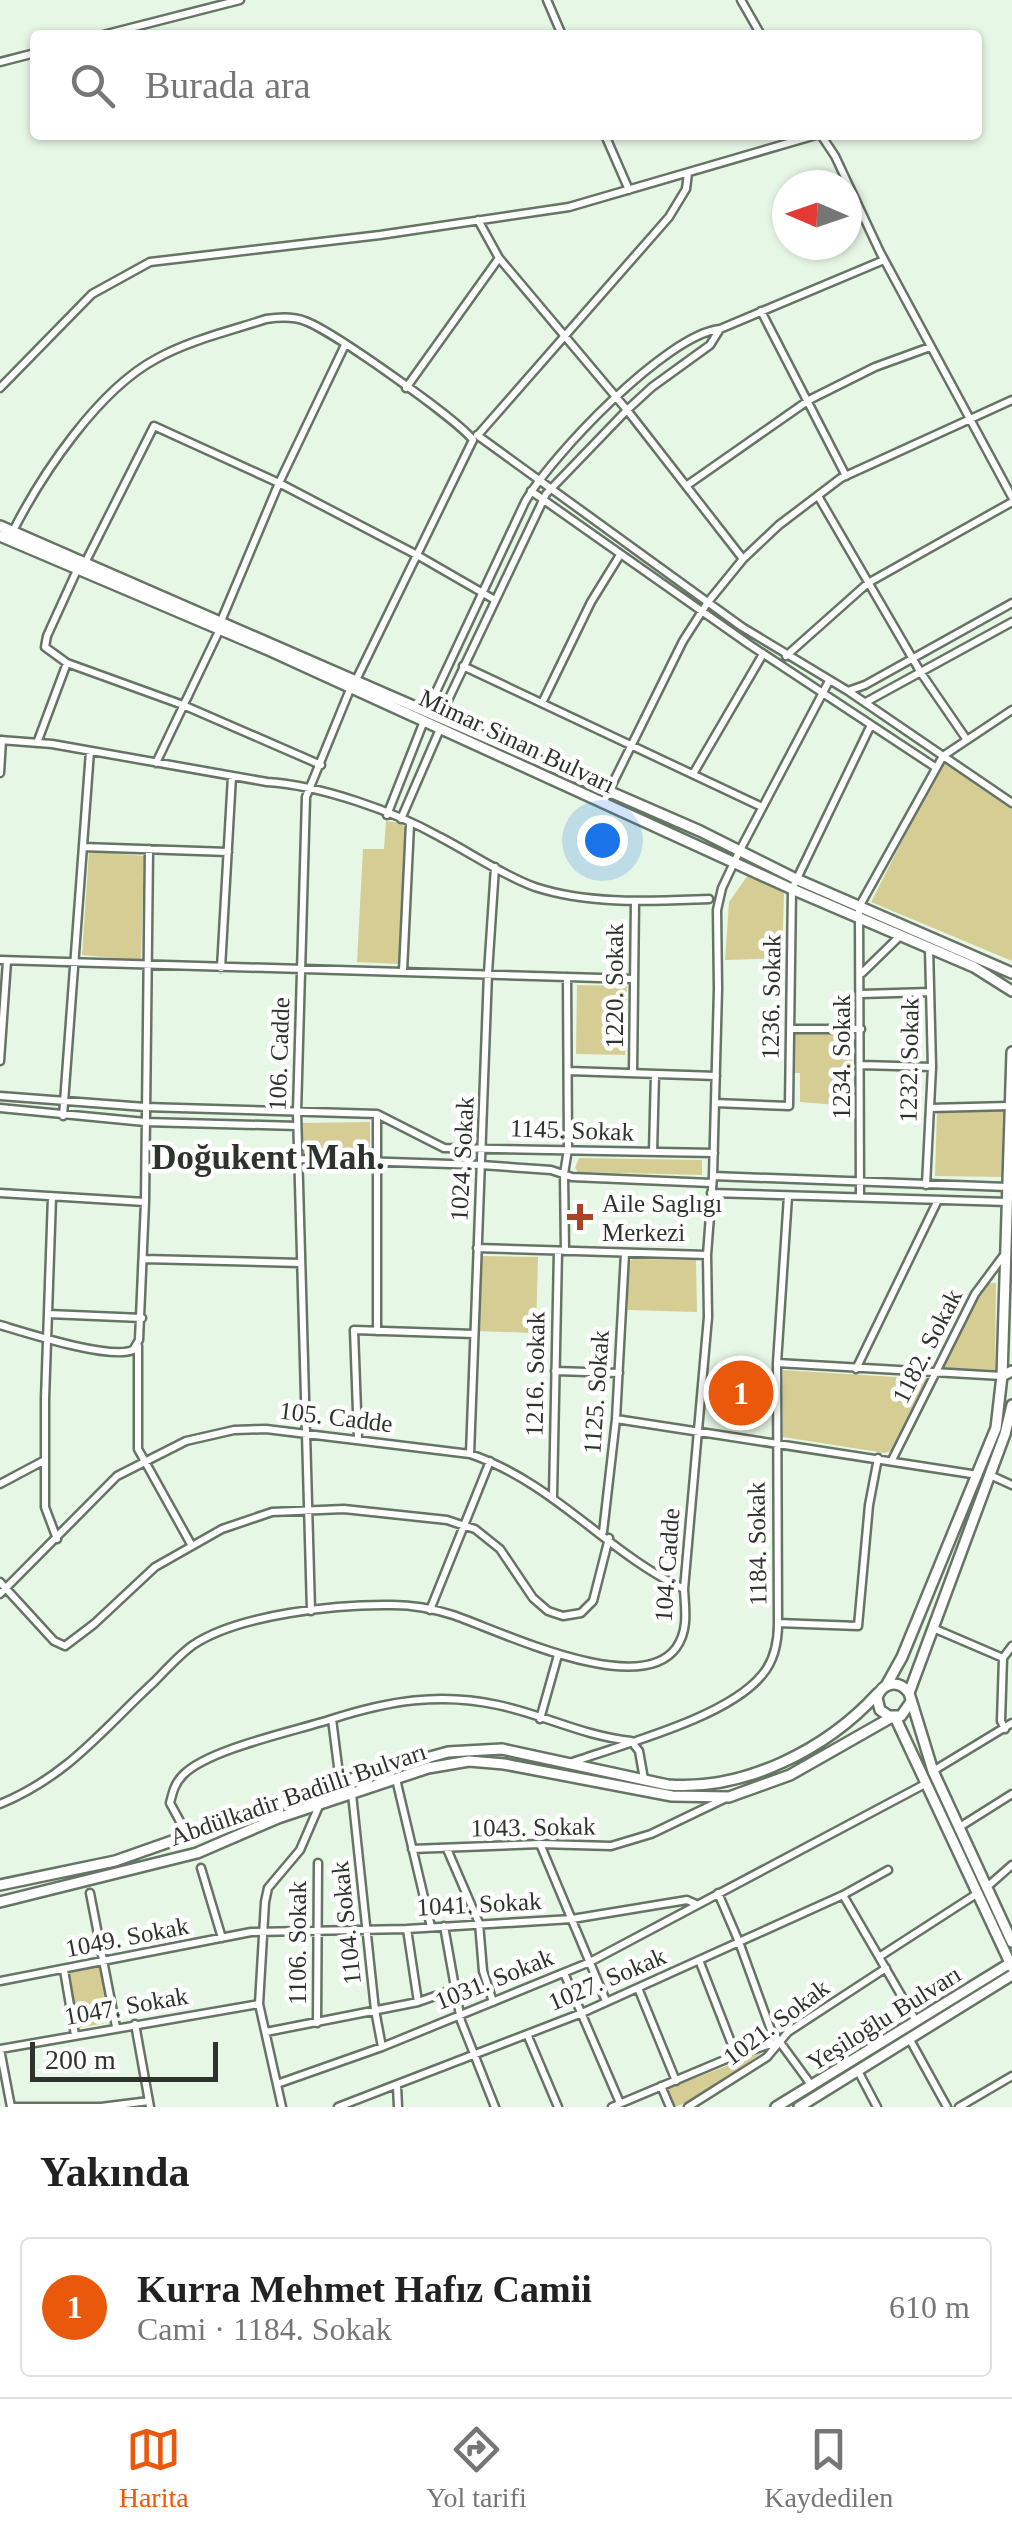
<!DOCTYPE html>
<html lang="tr">
<head>
<meta charset="utf-8">
<style>
  :root { --surface:#fff; --page:#f2f2f2; --text:#222; --muted:#767676; --line:#e0e0e0; --accent:#ea580c }
  body { margin:0; font-family:"Times New Roman",serif; background:var(--page); color:var(--text) }
  .compass { position:absolute; left:772px; top:170px; width:90px; height:90px; border-radius:50%; background:var(--surface); box-shadow:0 2px 8px #0004; rotate:272deg }
  .scale { position:absolute; left:30px; bottom:25px; width:188px; box-sizing:border-box; padding-left:10px; border:5px solid #2e342d; border-top:0; font-size:28px; line-height:35px; white-space:nowrap; color:#2e342d; -webkit-text-stroke:8px #fff; paint-order:stroke }
  .you { position:absolute; left:602px; top:840px; width:35px; height:35px; margin:-25px; border:8px solid #fff; border-radius:50%; background:#1a73e8; box-shadow:0 0 0 15px #1a73e833 }
  .badge { display:grid; place-items:center; width:65px; height:65px; border-radius:50%; background:var(--accent); color:#fff; font-size:32px; font-weight:700 }
  .pin { position:absolute; translate:-50% -50%; border:5px solid #fff; box-shadow:0 2px 10px #0006 }
  .list { margin:0; padding:0; list-style:none }
  h2 { display:flex; justify-content:space-between; align-items:center; height:130px; margin:0; padding:0 40px; font-size:42px }
  h2 small { font-size:32px; font-weight:400; color:var(--muted) }
  .list li { display:grid; grid-template-columns:65px 1fr auto; gap:30px; align-items:center; box-sizing:border-box; height:140px; margin:0 20px 20px; padding:0 20px; border:2px solid var(--line); border-radius:10px }
  .list b { display:block; font-size:38px; white-space:nowrap }
  .list p { margin:0; font-size:32px; white-space:nowrap; color:var(--muted) }
  .list em { font-size:32px; font-style:normal; color:var(--muted) }
  .icon { flex:none; width:55px; height:55px; fill:none; stroke:currentColor; stroke-width:2; stroke-linecap:round; stroke-linejoin:round }
  .map { position:relative; flex:none; width:1012px; height:2107px; overflow:hidden }
  .search { position:absolute; background:var(--surface); box-shadow:0 2px 8px #0004; left:30px; right:30px; top:30px; height:110px; display:flex; align-items:center; gap:25px; box-sizing:border-box; padding:0 35px; border-radius:10px; color:var(--muted); font-size:38px }
  .sheet { height:290px; background:var(--surface) }
  nav { display:flex; justify-content:space-around; align-items:center; box-sizing:border-box; height:140px; border-top:2px solid var(--line); background:var(--surface); font-size:28px; color:var(--muted) }
  nav a { display:grid; justify-items:center; gap:5px }
  nav .on { color:var(--accent) }
  .map>svg:first-child { display:block }
</style>
</head>
<body>
<div class="map">
<svg width="1012" height="2107" viewBox="0 0 1012 2107">
  <rect width="100%" height="100%" fill="#e7f7e5"/>
  <path fill="#d6cd94" d="M942,763h6l64,45v153l-141,-59z
    M386,821l16,2 3,6 -6,135 -42,-2 6,-113h21z
    M89,851l55,5 -3,104 -59,-5z
    M748,875l32,11 4,8 -2,64 -57,2 4,-58z
    M577,985l50,1 -2,69 -49,-1z
    M794,1032h58l-2,74 -50,-4v-29h-7z
    M1003,1110l-1,67 -67,-1 2,-64z
    M370,1122v33h-67v-32z
    M579,1158l123,2v15l-124,-3 -3,-4z
    M481,1256l57,1 -2,73 -3,3 -55,-2z
    M633,1259l63,1 1,52 -69,-2v-47z
    M984,1283h12l-1,87 -52,-2 -4,-9z
    M783,1370l144,9 -34,71 -8,3 -102,-16z
    M100,1966l11,56 -33,6 -10,-56z
    M763,2052l-64,45 -24,10 -8,-18z"/>
  <g fill="none" stroke-linecap="round" stroke-linejoin="round">
    <defs>
      <path id="minor" d="M547,0l15,35
        M741,0l20,35
        M103,35l137,-35
        M0,62l35,-9
        M605,135l24,55
        M821,135l14,21 45,96 132,245
        M478,220l21,38 128,152 116,149
        M761,311l85,165
        M720,329l164,-69
        M0,388l92,-94 58,-32 230,-27 189,-28 247,-72
        M406,388l93,-130
        M477,435l265,192 106,64 164,112
        M478,435l191,-218 17,-28 2,-16
        M686,486l123,-86 66,-33 55,-20
        M531,491l219,154 185,122
        M818,496l103,177 46,67
        M13,531c29,-57 85,-141 143,-172 34,-19 74,-28 110,-40 13,-2 27,-3 39,2 26,9 152,98 168,119l-117,240
        M86,561l68,-135 125,57 138,72 78,45
        M78,568l-31,68 -2,11 22,16 116,42 138,60
        M221,621l58,-138 66,-138
        M786,656l82,-73 144,-81
        M463,666l299,141
        M848,691l17,-6 147,-82
        M866,702l146,-80
        M542,703l49,-101 29,-47
        M427,711l98,-209c26,-46 142,-168 195,-173l-10,16 -58,42 -25,23 -81,84 -106,223
        M0,740l52,4 215,38c52,3 127,29 173,55 31,16 62,38 95,50 55,18 117,14 174,12
        M37,743l30,-80
        M156,763l64,-134
        M0,773l2,-33
        M693,774l70,-120
        M603,803l80,-162 25,-39 35,-43 36,-34 62,-47 171,-78
        M387,815l37,-94
        M401,819l39,-90
        M83,847l145,5
        M0,960l634,19
        M221,968l11,-192
        M403,971l7,-147
        M862,973l39,-38
        M861,994l69,-2
        M790,1029h71
        M0,1061l7,-100
        M861,1065l71,2
        M569,1071l147,5
        M633,1072l2,-171
        M0,1096l145,11 232,7v217
        M715,1103l74,3 3,-217 78,-162
        M0,1108l145,14 152,4
        M930,1108l79,-2
        M377,1114l67,34 270,5
        M63,1116l27,-365
        M653,1152l2,-78
        M299,1159l182,6 70,5 21,7 139,6
        M713,1176l294,11
        M926,1185l6,-118 -3,-119
        M0,1193l145,9
        M711,1193l297,9
        M52,1197l-7,202v108l12,32
        M860,1197l-1,-290 84,-151 69,-46
        M477,1248l230,7
        M565,1251l-1,-77 4,-25 -1,-172
        M144,1259l156,4
        M49,1314l93,4
        M0,1325c27,8 110,35 133,25l6,-10 6,-138 4,-353
        M138,1346v103l54,97
        M777,1363l225,13
        M856,1369l82,-169
        M555,1371l64,2
        M616,1419l362,56
        M358,1438l-4,-108 120,4
        M470,1454l18,-481 7,-106
        M892,1460l83,-166 29,-39
        M990,1475l22,10
        M0,1484l45,-24
        M553,1496l5,-245
        M603,1532l13,-113 9,-166
        M0,1582l54,59 11,5 29,-22 61,-57 67,-38 50,-17 72,-3 103,11 18,6 10,3 25,20 33,49 15,13 15,5 18,-3 12,-12 16,-63
        M0,1594l117,-118 69,-35 48,-11 32,-1 204,25c85,29 137,99 214,135
        M430,1610l60,-149
        M311,1611l-14,-499 9,-315 45,-110
        M778,1623l80,3 11,-121 9,-47
        M933,1628l70,30
        M332,1719c56,-18 108,-27 166,-14 47,10 82,30 133,36l8,10 5,28
        M540,1719l18,-64
        M1005,1729l-4,-8 2,-63 9,-12
        M570,1763c53,-19 157,-45 192,-88 13,-15 16,-33 16,-52l-1,-260 11,-167
        M933,1771l79,-48
        M396,1779l35,148
        M352,1794l23,216 7,37
        M0,1804c68,-28 102,-74 154,-122 12,-12 25,-27 39,-37 46,-31 145,-41 200,-40 20,0 41,4 60,10 47,16 185,84 223,33 13,-18 9,-39 8,-59l24,-272 -1,-62 6,-79 5,-187 -1,-79 5,-22 17,-36 90,-171
        M958,1828l54,-34
        M188,1836l-18,-33c3,-12 5,-20 13,-28 25,-26 112,-44 149,-56l8,63
        M540,1844l66,157
        M412,1849l128,-5 71,2 40,-12 73,-35
        M447,1849l32,74 4,48 10,31
        M201,1868l21,70
        M987,1887l25,-22
        M90,1893l26,134
        M718,1893l21,49 104,-47 45,-25
        M843,1895l36,62
        M444,1926l17,95 34,86
        M407,1929l11,73
        M699,1960l37,95
        M64,1970l11,65
        M564,1973l56,130
        M0,1981l251,-49 156,-3 165,-10 115,-19 9,4
        M638,1988l38,93
        M916,2021l-37,-64 99,-64
        M317,2023l1,-160
        M135,2024l15,83
        M266,2032l152,-30 37,-13
        M527,2034l31,73
        M909,2038l38,69
        M0,2049l259,-45
        M0,2049l11,58h90l48,-6
        M858,2071l19,36
        M277,2084l105,-37 208,-85 335,-178
        M397,2086l1,21
        M661,2086l9,21
        M282,2107l-23,-103 6,-102 3,-14 32,-38 19,-44
        M338,2107l244,-94 157,-71 32,88 41,56
        M612,2107l124,-52 42,-13
        M688,2107l79,-50 21,-25 98,-64
        M959,2107l53,-31"/>
      <path id="secondary" d="M0,526l700,305 96,48 216,94
        M0,536l266,113 526,240 182,78 38,24
        M1002,1376l10,-324
        M887,1684l15,-27 94,-229 6,-52 10,-5
        M909,1693l96,-259 7,-29
        M910,1703l-9,13h-12l-9,-6 -3,-12c5,-16 22,-19 32,-5l24,78 79,171
        M895,1717l117,250
        M0,1885l115,-24 225,-79 108,-30 54,-3 166,36c77,6 159,-36 210,-92
        M0,1902l197,-49 81,-35 150,-50 41,-7 35,3 168,32 57,1 61,-22 102,-58
        M776,2107l236,-145
        M799,2107l213,-132"/>
    </defs>
    <use href="#minor" stroke="#667465" stroke-width="11"/>
    <use href="#secondary" stroke="#667465" stroke-width="14"/>
    <use href="#minor" stroke="#fff" stroke-width="6"/>
    <use href="#secondary" stroke="#fff" stroke-width="9"/>
  </g>
  <path fill="#ab4223" stroke="#fff" stroke-width="4" d="M575 1202h10v10h10v10h-10v10h-10v-10h-10v-10h10z"/>
  <g text-anchor="middle" dominant-baseline="central" stroke-width="9" stroke-linejoin="round" paint-order="stroke">
    <g font-size="25" fill="#2e342d" stroke="#fff">
      <text transform="translate(517 741) rotate(25)">Mimar Sinan Bulvarı</text>
      <text transform="translate(614 986) rotate(-90)">1220. Sokak</text>
      <text transform="translate(771 997) rotate(-89)">1236. Sokak</text>
      <text transform="translate(279 1054) rotate(-88)">106. Cadde</text>
      <text transform="translate(841 1057) rotate(-90)">1234. Sokak</text>
      <text transform="translate(909 1060) rotate(-89)">1232. Sokak</text>
      <text transform="translate(572 1130) rotate(2)">1145. Sokak</text>
      <text transform="translate(462 1159) rotate(-87)">1024. Sokak</text>
      <text transform="translate(927 1346) rotate(-63)">1182. Sokak</text>
      <text transform="translate(535 1374) rotate(-89)">1216. Sokak</text>
      <text transform="translate(596 1392) rotate(-86)">1125. Sokak</text>
      <text transform="translate(336 1417) rotate(7)">105. Cadde</text>
      <text transform="translate(757 1544) rotate(-91)">1184. Sokak</text>
      <text transform="translate(667 1565) rotate(-86)">104. Cadde</text>
      <text transform="translate(298 1794) rotate(-19)">Abdülkadir Badilli Bulvarı</text>
      <text transform="translate(533 1827) rotate(-1)">1043. Sokak</text>
      <text transform="translate(479 1904) rotate(-3)">1041. Sokak</text>
      <text transform="translate(346 1923) rotate(-96)">1104. Sokak</text>
      <text transform="translate(127 1937) rotate(-11)">1049. Sokak</text>
      <text transform="translate(297 1943) rotate(-90)">1106. Sokak</text>
      <text transform="translate(494 1979) rotate(-22)">1031. Sokak</text>
      <text transform="translate(607 1979) rotate(-23)">1027. Sokak</text>
      <text transform="translate(126 2006) rotate(-10)">1047. Sokak</text>
      <text transform="translate(884 2018) rotate(-32)">Yeşiloğlu Bulvarı</text>
      <text transform="translate(776 2022) rotate(-37)">1021. Sokak</text>
    </g>
    <g font-size="25" fill="#2e342d" stroke="#fff" text-anchor="start">
      <text x="602" y="1203">Aile Saglıgı<tspan x="602" dy="29">Merkezi</tspan></text>
    </g>
    <g font-size="35" font-weight="bold" fill="#2e342d" stroke="#fff">
      <text x="268" y="1157">Doğukent Mah.</text>
    </g>
  </g>
</svg>
<svg class="compass" viewBox="-18 -18 36 36"><path d="M0-13l5 13h-10z" fill="#e53935"/><path d="M0 13l5-13h-10z" fill="#767676"/></svg>
<div class="scale">200 m</div>
<div class="you"></div>
<div class="pin badge" style="left:741px;top:1393px">1</div>
<div class="search"><svg class="icon" aria-label="search" viewBox="0 0 24 24"><circle cx="10" cy="10" r="6"/><path d="M15 15l6 6"/></svg>Burada ara</div>
</div>
<section class="sheet">
<h2>Yakında<small></small></h2>
<ul class="list">
<li><span class="badge">1</span><div><b>Kurra Mehmet Hafız Camii</b><p>Cami · 1184. Sokak</p></div><em>610 m</em></li>
</ul>
</section>
<nav>
<a class="on"><svg class="icon" aria-label="map" viewBox="0 0 24 24"><path d="M3 6l6-2 6 2 6-2v14l-6 2-6-2-6 2zM9 4v14M15 6v14"/></svg>Harita</a>
<a><svg class="icon" aria-label="directions" viewBox="0 0 24 24"><path d="M12 3l9 9-9 9-9-9zM9 14v-3h6M13 9l2 2-2 2"/></svg>Yol tarifi</a>
<a><svg class="icon" aria-label="saved" viewBox="0 0 24 24"><path d="M7 4h10v16l-5-4-5 4z"/></svg>Kaydedilen</a>
</nav>
</body>
</html>
